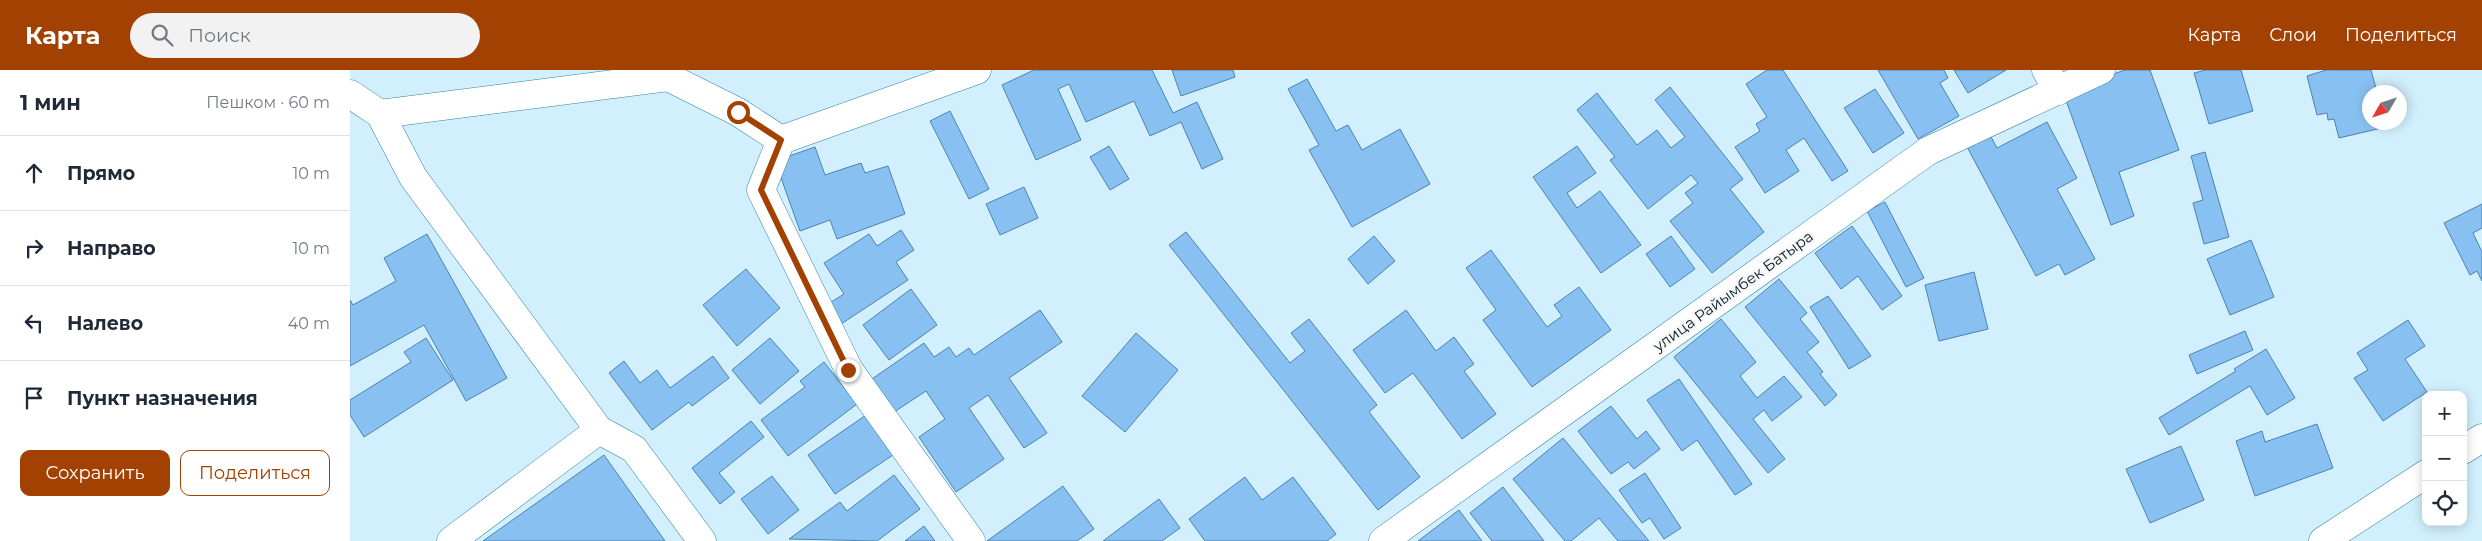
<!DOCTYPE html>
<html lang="ru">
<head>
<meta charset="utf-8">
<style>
  :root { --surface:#fff; --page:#f2f2f3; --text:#1f2937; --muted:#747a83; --line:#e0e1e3; --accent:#a34102 }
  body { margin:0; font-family:Montserrat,sans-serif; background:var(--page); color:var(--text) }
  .controls { position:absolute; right:15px; bottom:15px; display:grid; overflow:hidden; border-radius:10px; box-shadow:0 2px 12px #0003 }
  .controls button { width:45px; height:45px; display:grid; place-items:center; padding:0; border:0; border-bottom:1px solid var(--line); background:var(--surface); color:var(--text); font:25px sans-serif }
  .compass { position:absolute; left:2012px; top:15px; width:45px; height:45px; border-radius:50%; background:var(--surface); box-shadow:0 2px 12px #0003; rotate:231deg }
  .stop { position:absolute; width:15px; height:15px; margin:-11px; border:4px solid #a34102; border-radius:50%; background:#fff }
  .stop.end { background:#a34102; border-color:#fff; box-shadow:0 1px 5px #0008 }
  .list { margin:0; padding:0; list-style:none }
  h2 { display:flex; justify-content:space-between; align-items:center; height:65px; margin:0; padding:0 20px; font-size:21px }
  h2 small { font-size:16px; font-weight:400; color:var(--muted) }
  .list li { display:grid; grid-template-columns:32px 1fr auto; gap:15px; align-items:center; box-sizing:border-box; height:75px; padding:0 20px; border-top:1px solid var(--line) }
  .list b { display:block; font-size:19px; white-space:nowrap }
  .list em { font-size:16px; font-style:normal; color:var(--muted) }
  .actions { display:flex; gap:10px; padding:15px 20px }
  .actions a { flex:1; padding:11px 0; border:1px solid var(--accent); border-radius:10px; text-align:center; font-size:18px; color:var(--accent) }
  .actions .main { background:var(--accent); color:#fff }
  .icon { flex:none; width:28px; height:28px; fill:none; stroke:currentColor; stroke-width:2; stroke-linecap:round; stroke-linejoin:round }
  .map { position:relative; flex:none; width:2132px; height:471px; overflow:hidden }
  header { display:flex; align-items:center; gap:30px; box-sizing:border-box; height:70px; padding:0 25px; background:var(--accent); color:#fff }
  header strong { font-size:24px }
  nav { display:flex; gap:28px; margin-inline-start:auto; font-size:18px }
  .search { width:350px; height:45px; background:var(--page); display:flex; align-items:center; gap:12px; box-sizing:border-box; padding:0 18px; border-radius:28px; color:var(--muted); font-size:19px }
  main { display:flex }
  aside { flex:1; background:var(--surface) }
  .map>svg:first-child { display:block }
</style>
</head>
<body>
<header>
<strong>Карта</strong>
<div class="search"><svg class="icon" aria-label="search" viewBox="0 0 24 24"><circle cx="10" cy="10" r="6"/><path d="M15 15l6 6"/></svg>Поиск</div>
<nav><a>Карта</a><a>Слои</a><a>Поделиться</a></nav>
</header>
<main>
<aside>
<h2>1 мин<small>Пешком · 60 m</small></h2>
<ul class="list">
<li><svg class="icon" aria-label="ahead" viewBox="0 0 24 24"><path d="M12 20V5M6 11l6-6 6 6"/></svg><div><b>Прямо</b></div><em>10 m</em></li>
<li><svg class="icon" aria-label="right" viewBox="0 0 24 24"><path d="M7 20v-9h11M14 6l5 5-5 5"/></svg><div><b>Направо</b></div><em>10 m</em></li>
<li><svg class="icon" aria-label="left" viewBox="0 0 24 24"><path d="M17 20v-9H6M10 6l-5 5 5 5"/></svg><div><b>Налево</b></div><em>40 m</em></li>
<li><svg class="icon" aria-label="arrive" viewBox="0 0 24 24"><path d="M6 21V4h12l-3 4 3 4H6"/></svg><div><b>Пункт назначения</b></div></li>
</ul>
<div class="actions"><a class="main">Сохранить</a><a>Поделиться</a></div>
</aside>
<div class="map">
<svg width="2132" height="471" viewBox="0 0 2132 471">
  <rect width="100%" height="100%" fill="#d1effc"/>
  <path fill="#88c1f1" stroke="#4b83af" d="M684,0h118l21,43 24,-11 26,57 -21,10 -21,-47 -31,14 -16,-35 -48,21 -17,-38 -11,5 23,51 -45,20 -34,-75z
    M822,0h61l2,7 -54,19z
    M1417,0h16l65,101 -16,10 -28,-43 -18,12 13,21 -34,22 -30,-46 25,-16 -4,-7 11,-7 -21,-33z
    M1528,0h66l4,8 -8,5 19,33 -41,23z
    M1604,0h52l-38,23z
    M1775,0h25l29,80 -60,22 15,44 -23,9 -48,-133z
    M1856,0h35l12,41 -44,13 -15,-51z
    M1976,0h45l6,22h-7v30h15l1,5 -47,11 -5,-19 -6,1 -1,-7 -10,2 -10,-39z
    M957,9l29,52 12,-6 14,25 38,-21 30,55 -78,43 -43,-77 10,-5 -31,-56z
    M1320,17l73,92 -13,10 34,43 -52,41 -42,-52 23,-18 -8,-10 13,-10 -7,-8 -43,34 -38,-49 5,-3 -38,-47 20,-17 40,52 20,-15 14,18 14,-11 -30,-37z
    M1525,19l29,44 -31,20 -29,-45z
    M600,41l39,78 -20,10 -39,-78z
    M1697,52l30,56 -20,11 38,70 -30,16 -6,-11 -23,12 -70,-131 23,-12 8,15z
    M759,76l20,33 -19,11 -20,-33z
    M1227,76l19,27 -29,20 10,15 23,-17 41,54 -40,28 -68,-96z
    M465,77l10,28 36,-12 4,10 23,-7 17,48 -68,25 -7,-19 -30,11 -25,-70z
    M1855,82l24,85 -25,7 -11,-41 10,-3 -12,-44z
    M674,117l14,31 -38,17 -14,-31z
    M1535,132l39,76 -18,9 -39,-76z
    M2132,134v24l-9,5 9,19v29l-5,-10 -7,4 -26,-52z
    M1502,156l50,70 -20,14 -24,-34 -17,13 -26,-36z
    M551,160l13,20 -18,12 12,18 -67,44 -13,-20 16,-10 -20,-31 45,-29 8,12z
    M836,162l104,131 15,-12 -14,-18 18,-14 68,86 -8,7 51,65 -42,33 -209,-265z
    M77,164l80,144 -41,23 -42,-76 -74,41v-66l3,5 43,-24 -12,-23z
    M1024,166l21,25 -27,23 -20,-25z
    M1321,166l24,33 -25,18 -24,-33z
    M1901,170l23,57 -44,18 -23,-56z
    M1141,180l56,77 15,-11 -8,-11 25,-18 32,43 -79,57 -49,-67 13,-10 -30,-42z
    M396,199l34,39 -43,38 -34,-41z
    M1624,202l14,57 -49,12 -14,-56z
    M1429,209l28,34 -7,6 19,23 -12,10 16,20 -3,2 17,21 -12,11 -80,-99z
    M561,219l26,36 -48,35 -26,-35z
    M1478,226l43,60 -22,13 -39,-62z
    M690,240l22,32 -53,36 38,55 -23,15 -36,-53 -19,13 35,51 -48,33 -37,-55 26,-18 -19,-28 -35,23 -22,-33 55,-38 10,14 15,-10 7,10 13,-9 5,7z
    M1056,240l30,41 18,-14 20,27 -10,7 32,43 -34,25 -49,-66 -28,20 -32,-43z
    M1371,249l35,43 -16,14 17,22 27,-22 18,21 -30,24 -8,-11 -11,9 32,40 -17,14 -94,-116z
    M2058,250l17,26 -20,13 22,33 -44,29 -29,-43 14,-8 -11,-17z
    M1895,261l8,19 -56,24 -8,-19z
    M786,263l42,37 -53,62 -43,-36z
    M76,268l27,42 -89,57 -14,-22v-15l61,-38 -7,-10z
    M420,268l29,33 -39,33 -28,-34z
    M1916,279l29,49 -28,17 -17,-29 -81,49 -10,-17 77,-47 -2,-2z
    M363,286l16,22 -37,28 -3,-4 -37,28 -43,-57 15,-12 16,22 17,-13 13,18z
    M474,292l33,42 -69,52 -27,-36 44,-33 -5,-6z
    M1329,309l73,105 -17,11 -38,-55 -15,11 -35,-51z
    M1261,336l26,33 9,-8 14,18 -26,20 -6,-7 -17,12 -33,-43z
    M516,345l27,40 -58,39 -27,-39z
    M401,351l13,16 -45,36 16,19 -15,12 -28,-36z
    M1967,354l16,44 -78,28 -19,-55 26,-10 3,11z
    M1213,368l86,103h-31l-19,-23 -28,23h-6l-52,-62z
    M1831,376l23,54 -54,23 -24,-54z
    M254,385l61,86h-182z
    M1295,403l36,55 -17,11 -14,-21 -8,5 -23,-33z
    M544,405l26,34 -43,32 -88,-2 51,-37 7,9z
    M422,406l27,34 -31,24 -27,-35z
    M895,407l17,23 31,-23 43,57 -9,7h-122l-16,-22z
    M713,416l31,43 -17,12h-90z
    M1153,417l41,54h-52l-22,-28z
    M809,429l21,29 -18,13h-59z
    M1109,440l23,31h-64z
    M574,456l11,15h-30z"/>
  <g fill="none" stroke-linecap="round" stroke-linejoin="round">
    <defs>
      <path id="minor" d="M1696,0l12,21
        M0,24l30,20 288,-37 70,35 43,28
        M30,44l33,63 186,253 35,19 68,92
        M2113,380l19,-12
        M101,471l148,-111
        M621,471l-122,-171 -88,-180 20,-50 196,-70
        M1973,471l103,-67"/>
      <path id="tertiary" d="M1033,471l545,-390 173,-81"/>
    </defs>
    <use href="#minor" stroke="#3186a3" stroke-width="29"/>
    <use href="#tertiary" stroke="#3186a3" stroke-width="29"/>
    <use href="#minor" stroke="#fff" stroke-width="28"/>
    <use href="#tertiary" stroke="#fff" stroke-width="28"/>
  </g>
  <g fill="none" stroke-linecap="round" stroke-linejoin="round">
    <path stroke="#a34102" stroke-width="6" d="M388,42l43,28 -20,50 87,180"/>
  </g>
  <g text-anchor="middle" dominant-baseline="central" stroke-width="5" stroke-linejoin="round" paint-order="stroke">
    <g font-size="15" fill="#001821" stroke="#f7f7f7">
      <text transform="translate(1383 221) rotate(-36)">улица Райымбек Батыра</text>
    </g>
  </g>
</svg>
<div class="controls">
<button>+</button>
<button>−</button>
<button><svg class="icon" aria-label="locate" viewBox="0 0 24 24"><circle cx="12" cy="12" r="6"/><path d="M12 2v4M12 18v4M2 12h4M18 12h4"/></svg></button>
</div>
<svg class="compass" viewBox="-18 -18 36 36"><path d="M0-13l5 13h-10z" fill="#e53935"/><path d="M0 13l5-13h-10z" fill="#747a83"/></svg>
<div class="stop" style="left:388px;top:42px"></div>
<div class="stop end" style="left:498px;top:300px"></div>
</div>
</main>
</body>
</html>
